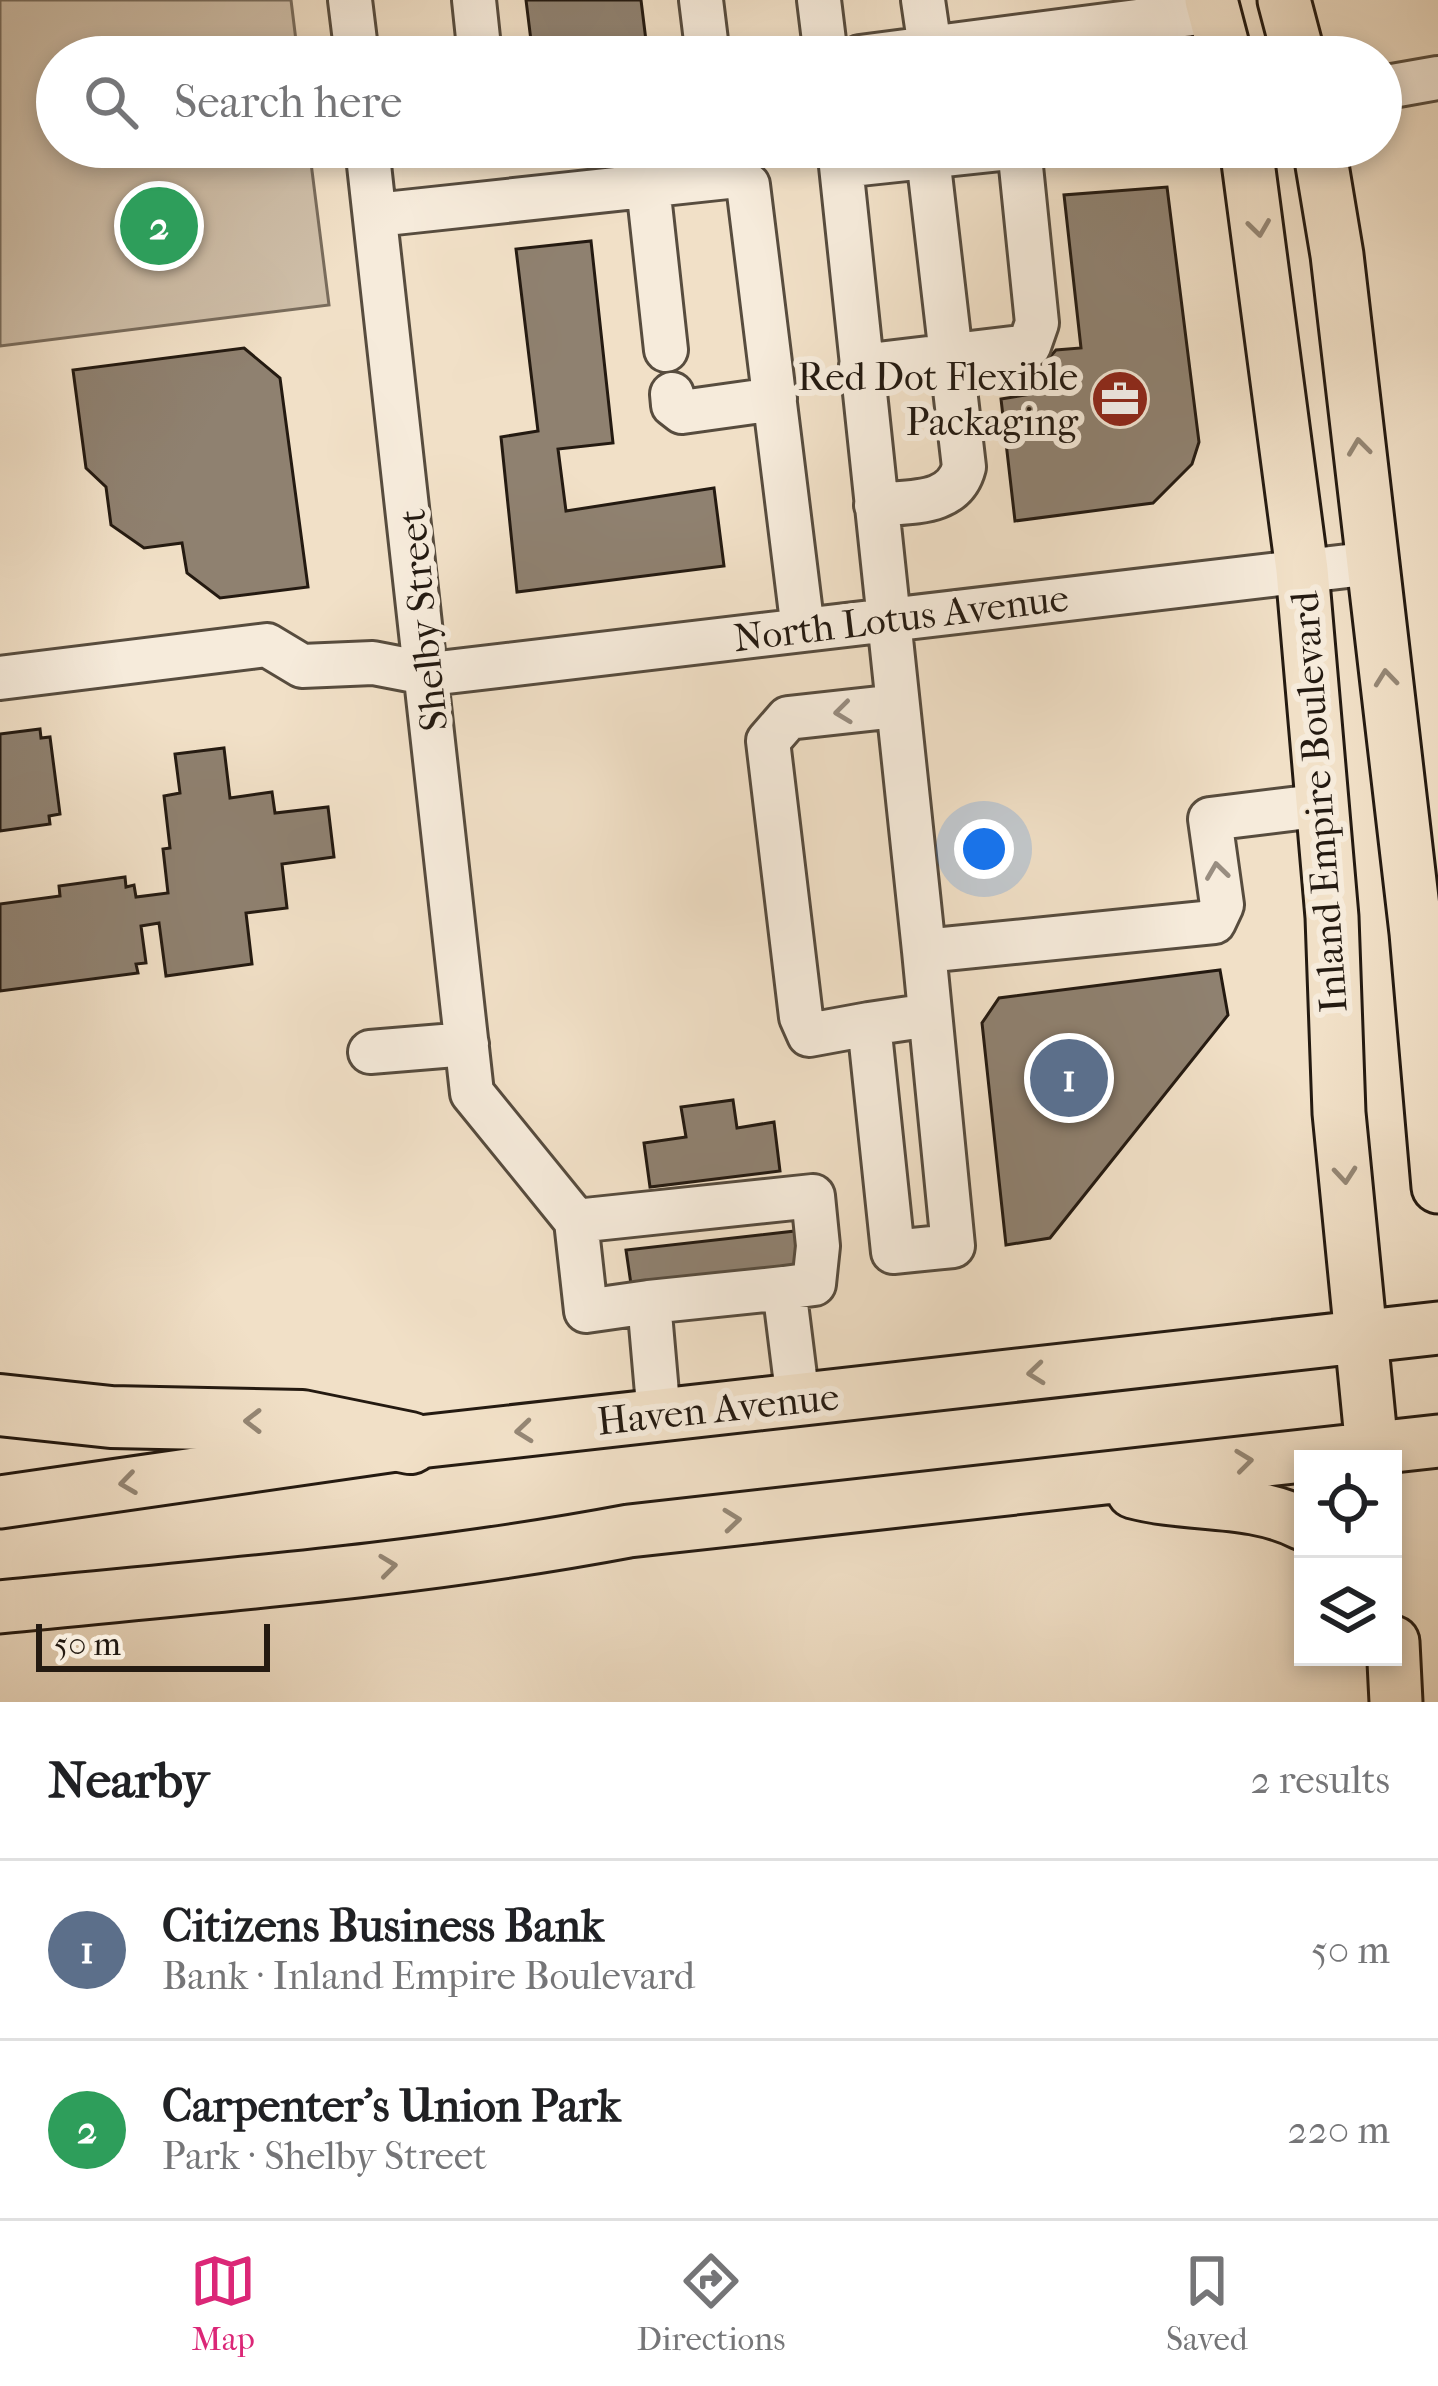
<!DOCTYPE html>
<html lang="en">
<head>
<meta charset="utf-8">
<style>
  :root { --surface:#fff; --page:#f6f6f6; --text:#202124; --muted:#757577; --line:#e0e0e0; --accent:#db2777 }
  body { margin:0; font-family:"IM FELL French Canon",serif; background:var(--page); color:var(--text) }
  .controls { position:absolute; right:36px; bottom:36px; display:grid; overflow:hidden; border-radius:0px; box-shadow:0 6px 18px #0003 }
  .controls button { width:108px; height:108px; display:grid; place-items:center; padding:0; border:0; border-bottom:3px solid var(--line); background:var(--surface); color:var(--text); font:60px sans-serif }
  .scale { position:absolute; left:36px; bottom:30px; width:234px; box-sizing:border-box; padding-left:12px; border:6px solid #241a11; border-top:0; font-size:33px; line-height:42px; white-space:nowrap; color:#241a11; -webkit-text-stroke:9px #f6ebdb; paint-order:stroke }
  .you { position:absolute; left:984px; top:849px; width:42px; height:42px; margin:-30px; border:9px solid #fff; border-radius:50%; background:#1a73e8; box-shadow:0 0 0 18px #1a73e833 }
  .badge { display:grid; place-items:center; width:78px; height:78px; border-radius:50%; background:var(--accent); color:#fff; font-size:39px; font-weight:700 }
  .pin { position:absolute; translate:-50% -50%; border:6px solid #fff; box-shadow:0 3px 12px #0006 }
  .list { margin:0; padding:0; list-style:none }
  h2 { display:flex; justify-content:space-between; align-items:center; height:156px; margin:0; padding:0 48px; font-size:51px }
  h2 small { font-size:39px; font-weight:400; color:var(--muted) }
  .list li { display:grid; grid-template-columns:78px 1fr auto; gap:36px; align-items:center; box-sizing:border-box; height:180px; padding:0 48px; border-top:3px solid var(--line) }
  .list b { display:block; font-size:45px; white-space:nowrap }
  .list p { margin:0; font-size:39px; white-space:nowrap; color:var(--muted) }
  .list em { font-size:39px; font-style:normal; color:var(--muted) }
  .icon { flex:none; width:66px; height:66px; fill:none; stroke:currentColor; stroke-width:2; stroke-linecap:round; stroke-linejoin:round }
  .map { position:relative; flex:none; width:1438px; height:1702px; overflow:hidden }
  .search { position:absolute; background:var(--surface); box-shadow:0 6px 18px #0003; left:36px; right:36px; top:36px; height:132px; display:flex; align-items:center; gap:30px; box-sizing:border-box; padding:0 42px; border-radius:66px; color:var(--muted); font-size:45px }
  .sheet { height:516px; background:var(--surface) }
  nav { display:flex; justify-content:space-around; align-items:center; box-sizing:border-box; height:168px; border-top:3px solid var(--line); background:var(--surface); font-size:33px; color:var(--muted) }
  nav a { display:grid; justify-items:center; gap:6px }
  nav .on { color:var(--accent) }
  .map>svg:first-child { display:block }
</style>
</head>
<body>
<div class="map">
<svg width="1438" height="1702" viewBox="0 0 1438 1702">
  <rect width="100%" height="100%" fill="#f1e0c7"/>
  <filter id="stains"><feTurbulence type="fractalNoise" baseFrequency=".00167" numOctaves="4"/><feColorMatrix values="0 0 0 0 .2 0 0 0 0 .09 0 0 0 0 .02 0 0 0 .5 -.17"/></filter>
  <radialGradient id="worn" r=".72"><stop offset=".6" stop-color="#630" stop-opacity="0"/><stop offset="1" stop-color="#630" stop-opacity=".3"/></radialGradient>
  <path fill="#cebea8" stroke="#796c5c" stroke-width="3" d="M0,0h291l7,57h-241v90h252l20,158 -329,41z"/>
  <path fill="#8f8170" stroke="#241a11" stroke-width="3" d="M526,0h115l7,57h-115z
    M1167,187l32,255 -7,22 -39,39 -138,18 -14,-122 43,-7 -3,-25 15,-17 25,-2 -17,-153z
    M591,241l22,202 -55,6 8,62 148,-23 10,78 -207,26 -16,-155 37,-6 -22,-182z
    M244,348l36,30 28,209 -88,11 -33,-25 -5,-30 -38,5 -33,-23 -5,-38 -20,-19 -13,-98z
    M40,729l1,9 9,-1 10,77 -11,2 1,8 -50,7v-97z
    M224,748l6,50 42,-6 3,21 53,-6 6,50 -52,7 5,44 -41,5 6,51 -86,12 -7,-53 -18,3 5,37 -10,1 2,9 -138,18v-87l60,-8 -1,-10 66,-9 1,10 8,-2 2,12 32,-4 -5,-44 7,-1 -6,-52 16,-3 -5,-39z
    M1220,970l8,45 -178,223 -44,7 -24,-222 17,-25z
    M733,1100l4,28 37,-6 6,49 -130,16 -6,-44 42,-6 -5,-30z
    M804,1230l6,47 -177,21 -7,-48z"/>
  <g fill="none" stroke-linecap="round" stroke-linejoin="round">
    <defs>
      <path id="minor" d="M350,0l7,57
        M474,0l6,57
        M701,0l7,57
        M819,0l7,57
        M923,0l7,48
        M860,57l355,-46
        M1381,88l57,-10
        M367,147l105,946 104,128
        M1019,147l-178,19 83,785 290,-29 8,-17 -12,-86 114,-14
        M648,186l18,164
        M376,215l361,-39 11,9 55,445
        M861,366l168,-20 8,-23 -18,-176
        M672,394l1,11 9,7 93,-13
        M876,505c35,-4 78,1 88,-38l-36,-310
        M0,678l267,-33 35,21 71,-3 57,11 943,-111
        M924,951l29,295 -60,6 -24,-228 61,-9
        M869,1024l-60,11 -8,-18 -33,-276 20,-23 109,-12
        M370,1052l97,-8
        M649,1302l-63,9 -10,-90 237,-25 5,50 -4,38 -30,4
        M659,1416l-10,-114 135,-14 14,112"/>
      <path id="major" d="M1211,0l15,57
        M1284,0l15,57
        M1246,147l56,423 30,347 7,196 34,346
        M1319,147l18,108 79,678 22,254
        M1133,1492c56,15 117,5 170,32
        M0,1502l410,-59 1028,-115
        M0,1607c210,-21 422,-37 629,-76l809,-90
        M1393,1642l3,60"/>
      <path id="highway" d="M0,1405l111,12 191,4 108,22"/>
    </defs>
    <use href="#minor" stroke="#574c3e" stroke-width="48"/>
    <use href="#major" stroke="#241a11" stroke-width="57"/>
    <use href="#highway" stroke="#241a11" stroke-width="66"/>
    <use href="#minor" stroke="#f6ebdb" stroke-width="42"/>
    <use href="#major" stroke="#f1e0c7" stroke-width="51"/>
    <use href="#highway" stroke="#f1e0c7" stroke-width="60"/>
  </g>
  <defs><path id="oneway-chevron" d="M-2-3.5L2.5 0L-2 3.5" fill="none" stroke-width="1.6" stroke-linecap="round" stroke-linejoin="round" transform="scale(3)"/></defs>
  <g stroke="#958775">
    <use href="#oneway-chevron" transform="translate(1259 228) rotate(82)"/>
    <use href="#oneway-chevron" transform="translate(1359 447) rotate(-97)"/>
    <use href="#oneway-chevron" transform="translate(1386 678) rotate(-96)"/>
    <use href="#oneway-chevron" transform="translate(1345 1175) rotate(85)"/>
    <use href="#oneway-chevron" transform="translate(1036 1373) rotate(174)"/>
    <use href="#oneway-chevron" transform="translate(253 1421) rotate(180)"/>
    <use href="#oneway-chevron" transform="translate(524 1431) rotate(174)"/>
    <use href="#oneway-chevron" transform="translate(1244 1461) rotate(-7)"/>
    <use href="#oneway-chevron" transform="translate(128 1483) rotate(172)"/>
    <use href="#oneway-chevron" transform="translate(732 1520) rotate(-6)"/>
    <use href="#oneway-chevron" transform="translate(388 1566) rotate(-7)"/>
  </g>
  <g stroke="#988d80">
    <use href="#oneway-chevron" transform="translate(843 712) rotate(173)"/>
    <use href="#oneway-chevron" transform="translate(1217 871) rotate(-98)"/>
  </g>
  <defs>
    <symbol id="office-disc" viewBox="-11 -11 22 22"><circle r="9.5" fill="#8f2418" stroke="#f6ebdb"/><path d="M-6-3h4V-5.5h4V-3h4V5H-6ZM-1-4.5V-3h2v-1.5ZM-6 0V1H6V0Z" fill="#fff"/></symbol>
  </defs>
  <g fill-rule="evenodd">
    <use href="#office-disc" x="1087" y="366" width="66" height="66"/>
  </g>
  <g text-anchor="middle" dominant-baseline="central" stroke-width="12" stroke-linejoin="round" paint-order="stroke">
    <g font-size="39" fill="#241a11" stroke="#f6ebdb" text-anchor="end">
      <text x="1078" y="377">Red Dot Flexible<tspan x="1078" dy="45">Packaging</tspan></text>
    </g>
    <g font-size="39" fill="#241a11" stroke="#f6ebdb">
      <text transform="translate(901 618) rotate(-7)">North Lotus Avenue</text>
      <text transform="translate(423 620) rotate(-96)">Shelby Street</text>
      <text transform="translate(1319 802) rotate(-94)">Inland Empire Boulevard</text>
      <text transform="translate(718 1409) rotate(-6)">Haven Avenue</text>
    </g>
  </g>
  <rect width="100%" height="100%" filter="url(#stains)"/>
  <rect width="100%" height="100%" fill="url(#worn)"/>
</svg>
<div class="controls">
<button><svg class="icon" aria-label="locate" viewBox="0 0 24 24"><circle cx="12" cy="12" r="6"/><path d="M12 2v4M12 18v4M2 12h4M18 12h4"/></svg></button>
<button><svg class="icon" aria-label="layers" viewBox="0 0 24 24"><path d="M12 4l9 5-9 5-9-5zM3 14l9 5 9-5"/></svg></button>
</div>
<div class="scale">50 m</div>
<div class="you"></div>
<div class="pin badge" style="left:1069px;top:1078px;background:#5c6f8a">1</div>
<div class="pin badge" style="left:159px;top:226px;background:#2e9e5b">2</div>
<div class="search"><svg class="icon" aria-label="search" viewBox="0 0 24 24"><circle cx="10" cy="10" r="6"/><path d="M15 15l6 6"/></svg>Search here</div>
</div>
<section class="sheet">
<h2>Nearby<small>2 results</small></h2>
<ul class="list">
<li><span class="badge" style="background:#5c6f8a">1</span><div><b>Citizens Business Bank</b><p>Bank · Inland Empire Boulevard</p></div><em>50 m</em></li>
<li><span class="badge" style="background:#2e9e5b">2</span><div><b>Carpenter's Union Park</b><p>Park · Shelby Street</p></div><em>220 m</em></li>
</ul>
</section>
<nav>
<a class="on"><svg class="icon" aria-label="map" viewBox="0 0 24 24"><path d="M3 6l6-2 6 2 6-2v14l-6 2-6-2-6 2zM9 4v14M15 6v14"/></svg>Map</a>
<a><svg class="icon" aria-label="directions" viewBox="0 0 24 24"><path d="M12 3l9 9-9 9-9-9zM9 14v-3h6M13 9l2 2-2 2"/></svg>Directions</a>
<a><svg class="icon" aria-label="saved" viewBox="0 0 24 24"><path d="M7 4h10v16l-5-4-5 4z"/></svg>Saved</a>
</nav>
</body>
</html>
